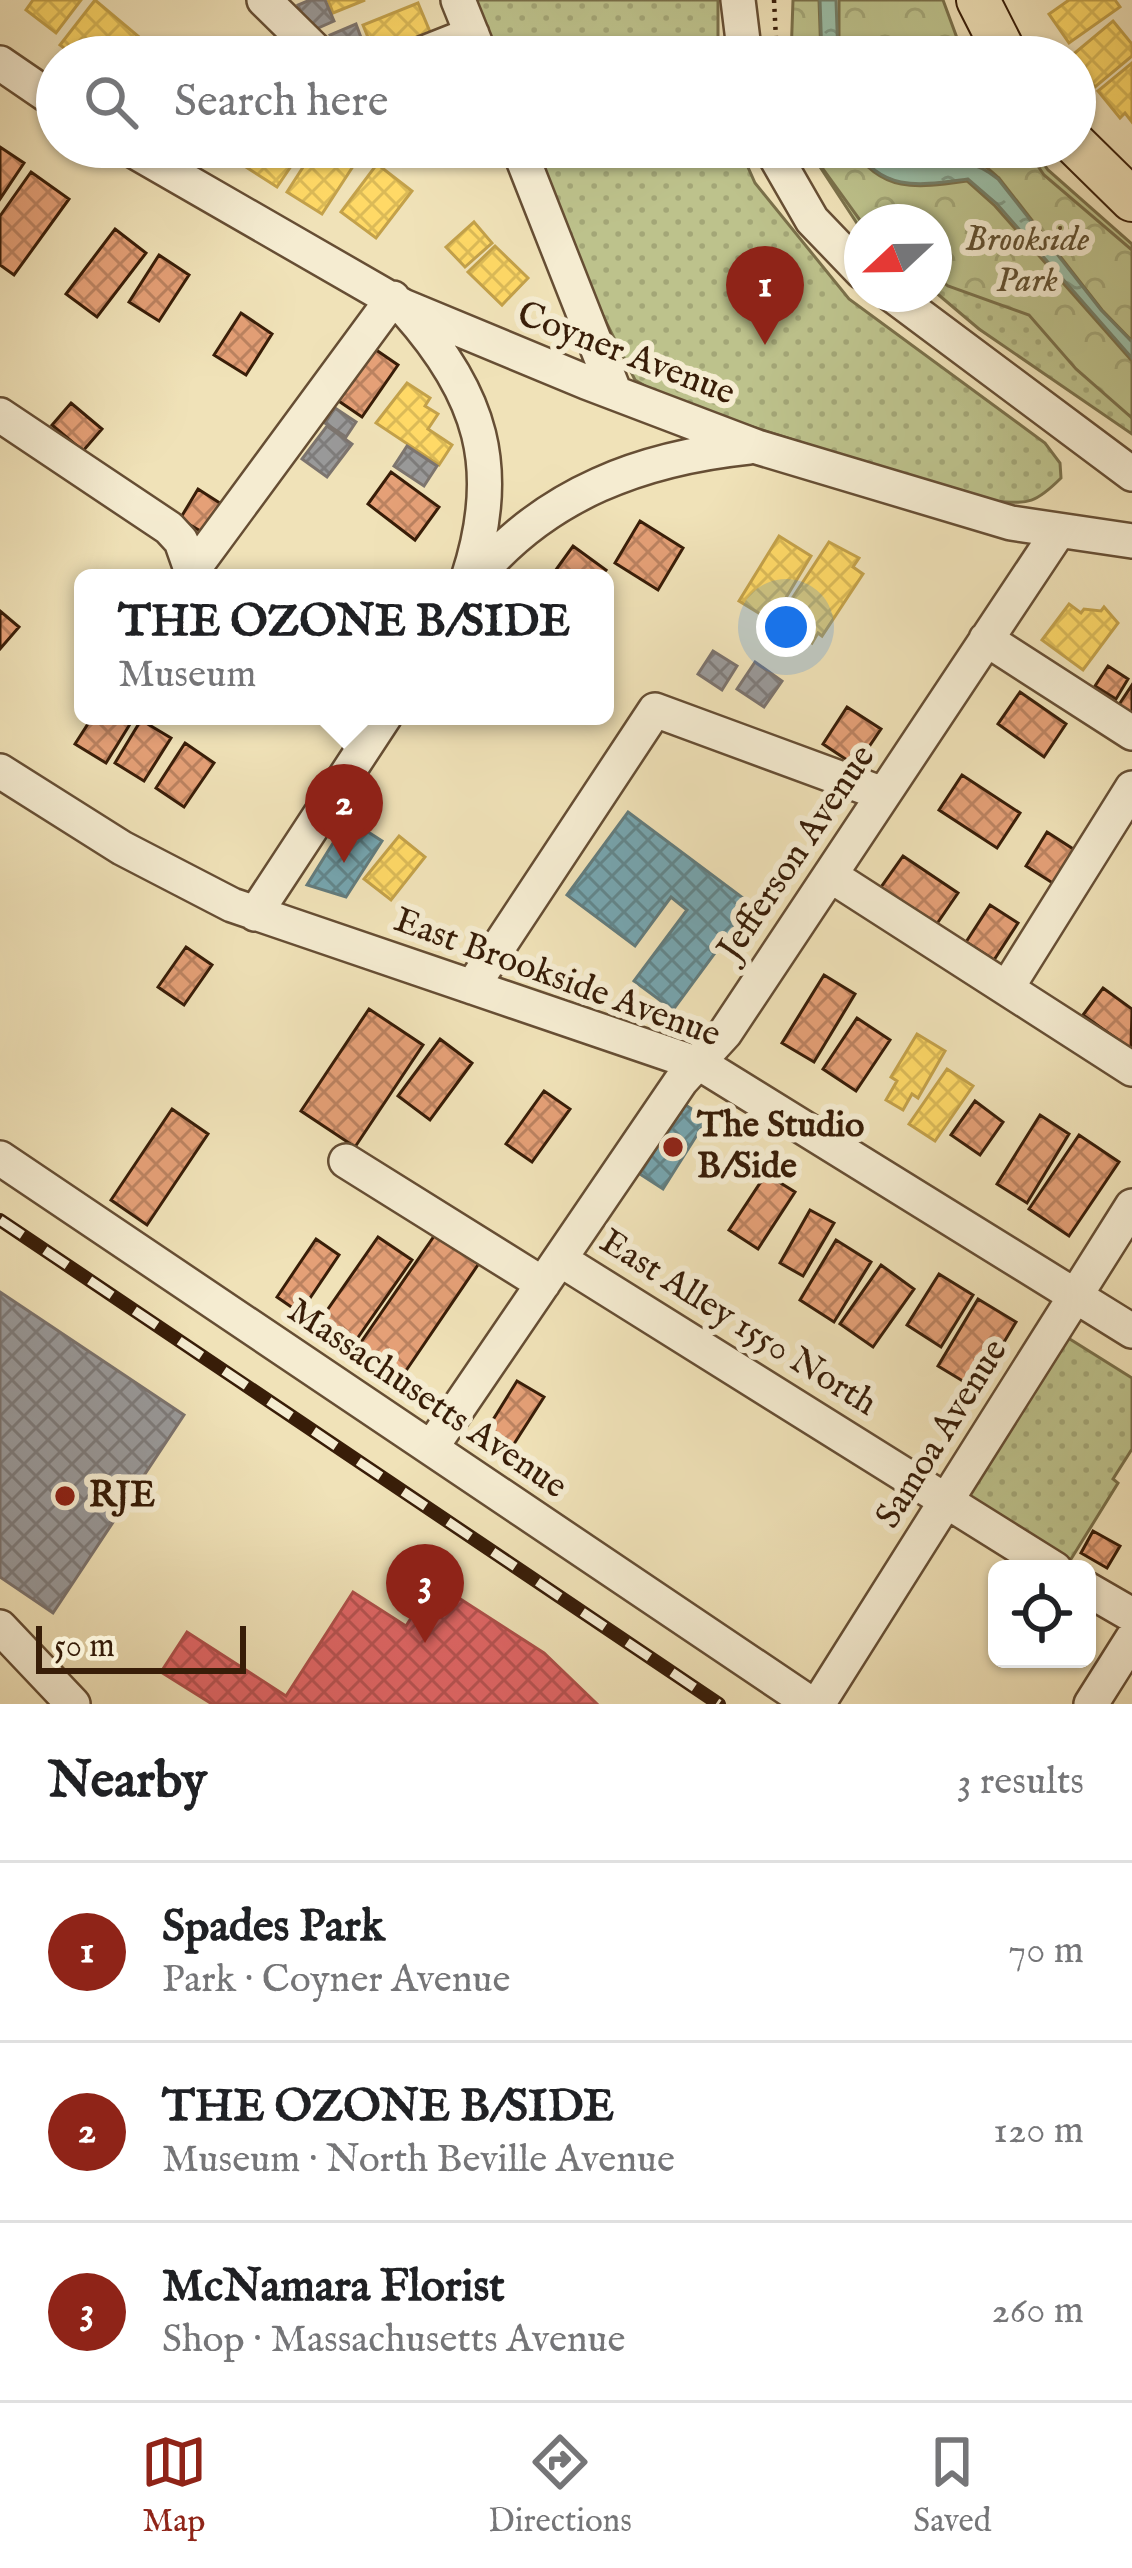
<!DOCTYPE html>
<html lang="en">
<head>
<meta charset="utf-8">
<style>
  :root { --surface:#fff; --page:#f6f6f6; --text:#202124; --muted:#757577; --line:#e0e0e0; --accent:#8f2418 }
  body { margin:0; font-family:"IM FELL English",serif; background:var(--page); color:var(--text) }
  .controls { position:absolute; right:36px; bottom:36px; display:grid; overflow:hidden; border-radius:18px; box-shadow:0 3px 9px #0004 }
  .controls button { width:108px; height:108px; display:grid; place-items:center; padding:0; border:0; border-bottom:3px solid var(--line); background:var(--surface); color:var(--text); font:60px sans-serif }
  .compass { position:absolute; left:844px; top:204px; width:108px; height:108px; border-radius:50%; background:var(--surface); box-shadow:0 3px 9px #0004; rotate:248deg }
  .scale { position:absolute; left:36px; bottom:30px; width:210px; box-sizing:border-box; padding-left:12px; border:6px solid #381d08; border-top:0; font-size:33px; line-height:42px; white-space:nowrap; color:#381d08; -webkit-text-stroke:9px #f5ecd1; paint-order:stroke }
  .you { position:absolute; left:786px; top:627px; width:42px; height:42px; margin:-30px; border:9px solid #fff; border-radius:50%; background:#1a73e8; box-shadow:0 0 0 18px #1a73e833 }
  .badge { display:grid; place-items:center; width:78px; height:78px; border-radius:50%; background:var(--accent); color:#fff; font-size:39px; font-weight:700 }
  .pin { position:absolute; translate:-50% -99px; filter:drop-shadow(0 3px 6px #0008) }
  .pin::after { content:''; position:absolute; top:63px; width:42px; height:36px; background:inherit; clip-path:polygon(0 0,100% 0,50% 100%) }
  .popup { position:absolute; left:74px; top:569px; width:540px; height:156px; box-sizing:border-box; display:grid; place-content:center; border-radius:18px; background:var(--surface); filter:drop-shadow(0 3px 9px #0005); font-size:39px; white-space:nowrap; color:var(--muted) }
  .popup b { font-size:45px; color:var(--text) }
  .popup::after { content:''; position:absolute; left:50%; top:100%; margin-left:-24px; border:24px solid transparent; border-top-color:var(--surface) }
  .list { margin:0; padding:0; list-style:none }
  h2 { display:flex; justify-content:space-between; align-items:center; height:156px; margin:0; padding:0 48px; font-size:51px }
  h2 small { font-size:39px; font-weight:400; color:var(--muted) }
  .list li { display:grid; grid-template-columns:78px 1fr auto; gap:36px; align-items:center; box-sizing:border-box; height:180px; padding:0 48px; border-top:3px solid var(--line) }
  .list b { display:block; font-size:45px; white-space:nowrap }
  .list p { margin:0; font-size:39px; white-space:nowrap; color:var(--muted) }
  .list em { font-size:39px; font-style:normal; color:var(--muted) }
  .icon { flex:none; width:66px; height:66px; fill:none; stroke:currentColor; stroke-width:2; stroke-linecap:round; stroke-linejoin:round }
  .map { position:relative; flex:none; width:1132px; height:1704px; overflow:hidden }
  .search { position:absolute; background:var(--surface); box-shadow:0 3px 9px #0004; left:36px; right:36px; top:36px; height:132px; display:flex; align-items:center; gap:30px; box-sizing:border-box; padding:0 42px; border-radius:66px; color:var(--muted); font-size:45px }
  .sheet { height:696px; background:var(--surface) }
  nav { display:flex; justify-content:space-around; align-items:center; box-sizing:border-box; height:168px; border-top:3px solid var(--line); background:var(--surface); font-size:33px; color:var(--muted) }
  nav a { display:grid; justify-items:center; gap:6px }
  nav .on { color:var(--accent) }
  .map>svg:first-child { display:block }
</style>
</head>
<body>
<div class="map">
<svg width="1132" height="1704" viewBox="0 0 1132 1704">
  <defs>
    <pattern id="green-dots" width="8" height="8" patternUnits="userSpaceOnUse" patternTransform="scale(3)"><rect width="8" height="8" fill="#bdc28c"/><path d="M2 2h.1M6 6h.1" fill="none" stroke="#a3a677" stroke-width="1.8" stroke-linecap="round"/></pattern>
    <pattern id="forest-crowns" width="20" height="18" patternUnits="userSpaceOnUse" patternTransform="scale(3)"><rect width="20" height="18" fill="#bdc28c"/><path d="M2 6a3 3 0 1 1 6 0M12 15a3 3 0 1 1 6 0" fill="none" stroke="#a3a677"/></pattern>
    <pattern id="water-ripples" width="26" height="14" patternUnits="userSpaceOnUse" patternTransform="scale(3)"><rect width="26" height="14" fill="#9bbfa8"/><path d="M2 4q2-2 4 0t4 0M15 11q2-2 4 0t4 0" fill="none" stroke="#7f9b87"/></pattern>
    <pattern id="homes-cross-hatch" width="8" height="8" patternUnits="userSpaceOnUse" patternTransform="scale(3)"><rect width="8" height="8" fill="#ffd966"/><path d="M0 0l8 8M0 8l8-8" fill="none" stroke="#dbba57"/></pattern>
    <pattern id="shops-cross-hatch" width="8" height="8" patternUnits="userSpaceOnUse" patternTransform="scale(3)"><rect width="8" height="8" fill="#e06666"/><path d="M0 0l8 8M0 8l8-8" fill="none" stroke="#b75352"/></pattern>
    <pattern id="public-cross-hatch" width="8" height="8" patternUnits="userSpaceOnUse" patternTransform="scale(3)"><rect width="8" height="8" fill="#76a5af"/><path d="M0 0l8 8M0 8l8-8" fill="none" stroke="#62868c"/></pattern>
    <pattern id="industry-cross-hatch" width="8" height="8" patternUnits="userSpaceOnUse" patternTransform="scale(3)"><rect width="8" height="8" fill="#999"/><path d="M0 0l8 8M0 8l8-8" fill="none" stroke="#7e7c7b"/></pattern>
    <pattern id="building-cross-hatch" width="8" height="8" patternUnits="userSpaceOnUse" patternTransform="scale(3)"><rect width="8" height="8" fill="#e5a077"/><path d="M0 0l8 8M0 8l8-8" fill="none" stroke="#bb8260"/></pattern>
  </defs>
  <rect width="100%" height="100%" fill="#f0e2b8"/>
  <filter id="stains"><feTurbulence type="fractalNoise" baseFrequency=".00167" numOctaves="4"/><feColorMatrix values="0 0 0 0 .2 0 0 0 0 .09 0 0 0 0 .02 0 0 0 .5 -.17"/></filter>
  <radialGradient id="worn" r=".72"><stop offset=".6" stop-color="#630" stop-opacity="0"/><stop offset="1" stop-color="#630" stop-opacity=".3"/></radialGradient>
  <path fill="url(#green-dots)" stroke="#7a704a" stroke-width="3" d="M474,0h244v57h-221z
    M534,147h205l16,36 94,116 196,144 15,20 1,15c-31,31 -36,24 -77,23l-315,-101 -34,-20 -35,-70z
    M807,147h225l16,23 84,74v190l-153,-105 -45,-38v-69h-72v9z
    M1065,1336l67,42v71l-19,30 5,4 -50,81 -103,-69z"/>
  <path fill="url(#forest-crowns)" stroke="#7a704a" stroke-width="3" d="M793,0h26l2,57h-30z
    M839,0h104l21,57h-125z
    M807,147h45c29,47 66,41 115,34l28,25 137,155v57l-56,-49 -47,-54 -81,-29 -14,-10v-54l-72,1z
    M880,147h145l19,28 88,75v91l-30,-31 -103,-132c-7,-6 -16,-15 -24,-17 -35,-10 -65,12 -95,-14z"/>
  <path fill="url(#water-ripples)" stroke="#737e68" stroke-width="3" d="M820,0h16l2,57h-16z
    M855,147h23c44,37 73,-7 120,32l103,131 31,32v16l-135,-154 -29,-25c-47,6 -86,14 -113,-32z"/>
  <path fill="url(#homes-cross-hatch)" stroke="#c3a14a" stroke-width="3" d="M33,0h48l-25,33 -30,-23z
    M95,0l50,42 -12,15h-57l-16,-12z
    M328,0h37l-32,13z
    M1069,0h46l5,7 -51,36 -20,-29z
    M418,3l15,36 -44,18h-13l-13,-32z
    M1113,21l19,23v12l-37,31 -20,-23v-7h-5z
    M1132,63v59l-7,-9 -5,5 -22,-27z
    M239,147h65l-27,40 -45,-29z
    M316,147h33l12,7 -39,60 -35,-22z
    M377,164l35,27 -36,47 -35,-26z
    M474,222l18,21 -27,24 -19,-20z
    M495,246l33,32 -26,27 -34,-33z
    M407,383l23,15 -5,8 13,8 -10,15 24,16 -13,20 -63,-42z
    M779,536l32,20 -39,65 -33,-20z
    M829,542l30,16 -6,9 10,7 -41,62 -4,-3 -6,10 -34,-23z
    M1069,604l12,9 3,-4 17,2 3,-4 14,16 -35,47 -41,-30z
    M399,836l26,21 -34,43 -27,-21z
    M917,1034l28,17 -27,47 -6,-4 -9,16 -17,-10 11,-19 -6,-4z
    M947,1069l26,17 -38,55 -26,-17z"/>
  <path fill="url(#shops-cross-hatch)" stroke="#ae504a" stroke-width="3" d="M434,1582l110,71 53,51h-385l-51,-32 26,-40 99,64 67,-104 53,34z"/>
  <path fill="url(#public-cross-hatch)" stroke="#637c7d" stroke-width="3" d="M628,812l123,92 -78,106 -39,-29 53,-71 -16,-13 -36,49 -68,-51z
    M348,819l34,22 -36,56 -39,-12z
    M684,1104l23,15 -44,70 -23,-15z"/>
  <path fill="url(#industry-cross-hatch)" stroke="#7c746e" stroke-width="3" d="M310,0h15l9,21 -25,11 -11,-27z
    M356,24l10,27 -27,6 -9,-22z
    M335,408l21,14 -10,15 -21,-14z
    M327,426l25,18 -25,33 -25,-18z
    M407,446l30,20 -13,20 -30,-20z
    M713,651l24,15 -15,24 -24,-16z
    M755,662l27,19 -18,26 -27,-18z
    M0,1292l184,123 -131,198 -53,-36z"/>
  <path fill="url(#building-cross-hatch)" stroke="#381d08" stroke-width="3" d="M0,147l24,16 -24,36z
    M31,172l38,27 -55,76 -14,-10v-49z
    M115,229l31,24 -49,64 -31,-23z
    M159,255l30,20 -30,46 -30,-19z
    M241,313l31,21 -26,41 -32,-20z
    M363,341l35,24 -36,52 -35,-24z
    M71,403l31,26 -19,22 -31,-26z
    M391,472l48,35 -24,33 -47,-36z
    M198,489l28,18 -17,29 -29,-17z
    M640,521l43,27 -25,42 -43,-27z
    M573,546l33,24 -6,8h-50z
    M0,611l19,16 -19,22z
    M1108,666l20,13 -12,20 -21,-13z
    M1132,685v31l-14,-10z
    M1020,692l46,32 -22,33 -46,-33z
    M847,707l34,22 -25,37 -33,-22z
    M93,716h42l-29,47 -31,-19z
    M141,720l30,18 -27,43 -29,-18z
    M185,743l29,20 -30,44 -28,-19z
    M962,775l58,38 -23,35 -58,-38z
    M1047,832l34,22 -22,33 -33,-21z
    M903,856l55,37 -24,35 -55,-38z
    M990,905l28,18 -24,37 -28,-18z
    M186,947l26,18 -28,40 -26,-18z
    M824,975l31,19 -41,68 -32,-19z
    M1103,988l29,21 -1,40 -48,-34z
    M369,1009l54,36 -68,102 -54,-36z
    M857,1018l33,22 -34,51 -33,-22z
    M440,1039l32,24 -42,57 -32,-24z
    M544,1091l26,18 -38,53 -26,-18z
    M975,1101l28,21 -23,33 -29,-20z
    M172,1109l36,25 -61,91 -36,-25z
    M1040,1115l29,19 -42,69 -30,-19z
    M1079,1135l40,27 -50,74 -40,-27z
    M766,1174l29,18 -37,57 -29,-19z
    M810,1210l24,13 -31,53 -23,-13z
    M441,1226l43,30 -83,122 -44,-30z
    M378,1237l34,23 -60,86 -33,-24z
    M316,1239l23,16 -39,58 -23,-16z
    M836,1240l35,22 -37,60 -34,-22z
    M881,1265l33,24 -41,58 -33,-23z
    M939,1274l34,21 -32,52 -34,-22z
    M978,1299l38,23 -40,67 -38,-23z
    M517,1381l27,16 -32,50 -26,-16z
    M1093,1531l27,15 -13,22 -26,-15z"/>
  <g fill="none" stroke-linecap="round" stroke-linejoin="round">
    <defs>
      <path id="minor" d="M264,0l58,57
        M458,0l23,57
        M738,0l7,57
        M414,57l58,-23
        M0,63l57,39
        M127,147l276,159 183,76 171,65 254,76 121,18
        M518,147l97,246
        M770,147l42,73 50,52
        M891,294l241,180
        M406,310c75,84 98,158 62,268
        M0,415l169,113 12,13 13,37
        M192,571l201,-273
        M476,578c70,-85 167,-120 273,-131
        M986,639l146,94
        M0,771l122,77 110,57 472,161 428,265
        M830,875l302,194
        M255,914l130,-198
        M472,987l183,-277 228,84
        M1007,988l125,-200
        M0,1158l811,546
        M346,1161l197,123
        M561,1260l494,309
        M431,1448l250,-367 44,-48 333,-501
        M1087,1589l45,26
        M0,1627l73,77
        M818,1704l314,-498
        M1091,1704l41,-65"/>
      <path id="major" d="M978,0l29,57
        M1075,144l57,56"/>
    </defs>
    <use href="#minor" stroke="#664e34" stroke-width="38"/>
    <use href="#major" stroke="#381d08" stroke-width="46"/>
    <path stroke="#381d08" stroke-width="4.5" stroke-dasharray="3 6" stroke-linecap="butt" d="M774,0l2,39"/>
    <use href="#minor" stroke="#f5ecd1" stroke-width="33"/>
    <use href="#major" stroke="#f0e2b8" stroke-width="42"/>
    <defs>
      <path id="rail" d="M0,1220l719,484"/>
    </defs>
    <use href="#rail" stroke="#381d08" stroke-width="14"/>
    <use href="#rail" stroke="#f5ecd1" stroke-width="9" stroke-dasharray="27" stroke-linecap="butt"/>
  </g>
  <g fill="#8f2418" stroke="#f5ecd1" stroke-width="4.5">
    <circle cx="673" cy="1147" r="12"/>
    <circle cx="65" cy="1496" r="12"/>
  </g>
  <g text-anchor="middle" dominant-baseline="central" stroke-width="12" stroke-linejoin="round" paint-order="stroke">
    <g font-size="36" font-style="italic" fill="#604f30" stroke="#f5ecd1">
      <text x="1027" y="240">Brookside<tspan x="1027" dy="41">Park</tspan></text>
    </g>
    <g font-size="36" fill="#381d08" stroke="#f5ecd1">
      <text transform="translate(626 354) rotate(21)">Coyner Avenue</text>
      <text transform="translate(797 853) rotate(-56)">Jefferson Avenue</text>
      <text transform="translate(557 978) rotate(20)">East Brookside Avenue</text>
      <text transform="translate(738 1323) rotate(32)">East Alley 1550 North</text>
      <text transform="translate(427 1399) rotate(34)">Massachusetts Avenue</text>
      <text transform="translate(942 1434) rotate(-58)">Samoa Avenue</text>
    </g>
    <g font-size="36" font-weight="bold" fill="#381d08" stroke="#f5ecd1" text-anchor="start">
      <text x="697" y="1126">The Studio<tspan x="697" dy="41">B/Side</tspan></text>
      <text x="89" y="1496">RJE</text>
    </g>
  </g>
  <rect width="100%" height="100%" filter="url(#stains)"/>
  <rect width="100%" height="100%" fill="url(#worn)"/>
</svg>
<div class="controls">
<button><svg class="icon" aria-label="locate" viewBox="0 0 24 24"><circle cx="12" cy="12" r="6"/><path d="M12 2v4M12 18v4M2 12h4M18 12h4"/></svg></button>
</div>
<svg class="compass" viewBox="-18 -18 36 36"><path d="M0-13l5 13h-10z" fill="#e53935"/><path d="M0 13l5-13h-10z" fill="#757577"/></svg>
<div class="scale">50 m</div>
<div class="you"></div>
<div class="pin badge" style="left:765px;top:345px">1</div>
<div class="pin badge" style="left:344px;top:863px">2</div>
<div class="popup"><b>THE OZONE B/SIDE</b>Museum</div>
<div class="pin badge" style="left:425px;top:1643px">3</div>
<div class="search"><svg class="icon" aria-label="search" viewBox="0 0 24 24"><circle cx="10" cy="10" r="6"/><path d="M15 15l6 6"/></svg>Search here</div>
</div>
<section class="sheet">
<h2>Nearby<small>3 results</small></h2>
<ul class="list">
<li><span class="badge">1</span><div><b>Spades Park</b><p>Park · Coyner Avenue</p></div><em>70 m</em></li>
<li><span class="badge">2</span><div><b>THE OZONE B/SIDE</b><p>Museum · North Beville Avenue</p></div><em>120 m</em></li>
<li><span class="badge">3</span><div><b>McNamara Florist</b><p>Shop · Massachusetts Avenue</p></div><em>260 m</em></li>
</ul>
</section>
<nav>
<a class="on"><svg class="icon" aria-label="map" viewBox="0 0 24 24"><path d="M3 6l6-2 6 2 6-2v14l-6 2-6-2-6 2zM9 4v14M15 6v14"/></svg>Map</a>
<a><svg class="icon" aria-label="directions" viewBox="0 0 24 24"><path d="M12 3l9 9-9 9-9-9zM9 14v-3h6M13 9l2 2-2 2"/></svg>Directions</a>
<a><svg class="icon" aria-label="saved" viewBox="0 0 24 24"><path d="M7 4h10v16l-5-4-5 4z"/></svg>Saved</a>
</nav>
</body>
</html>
